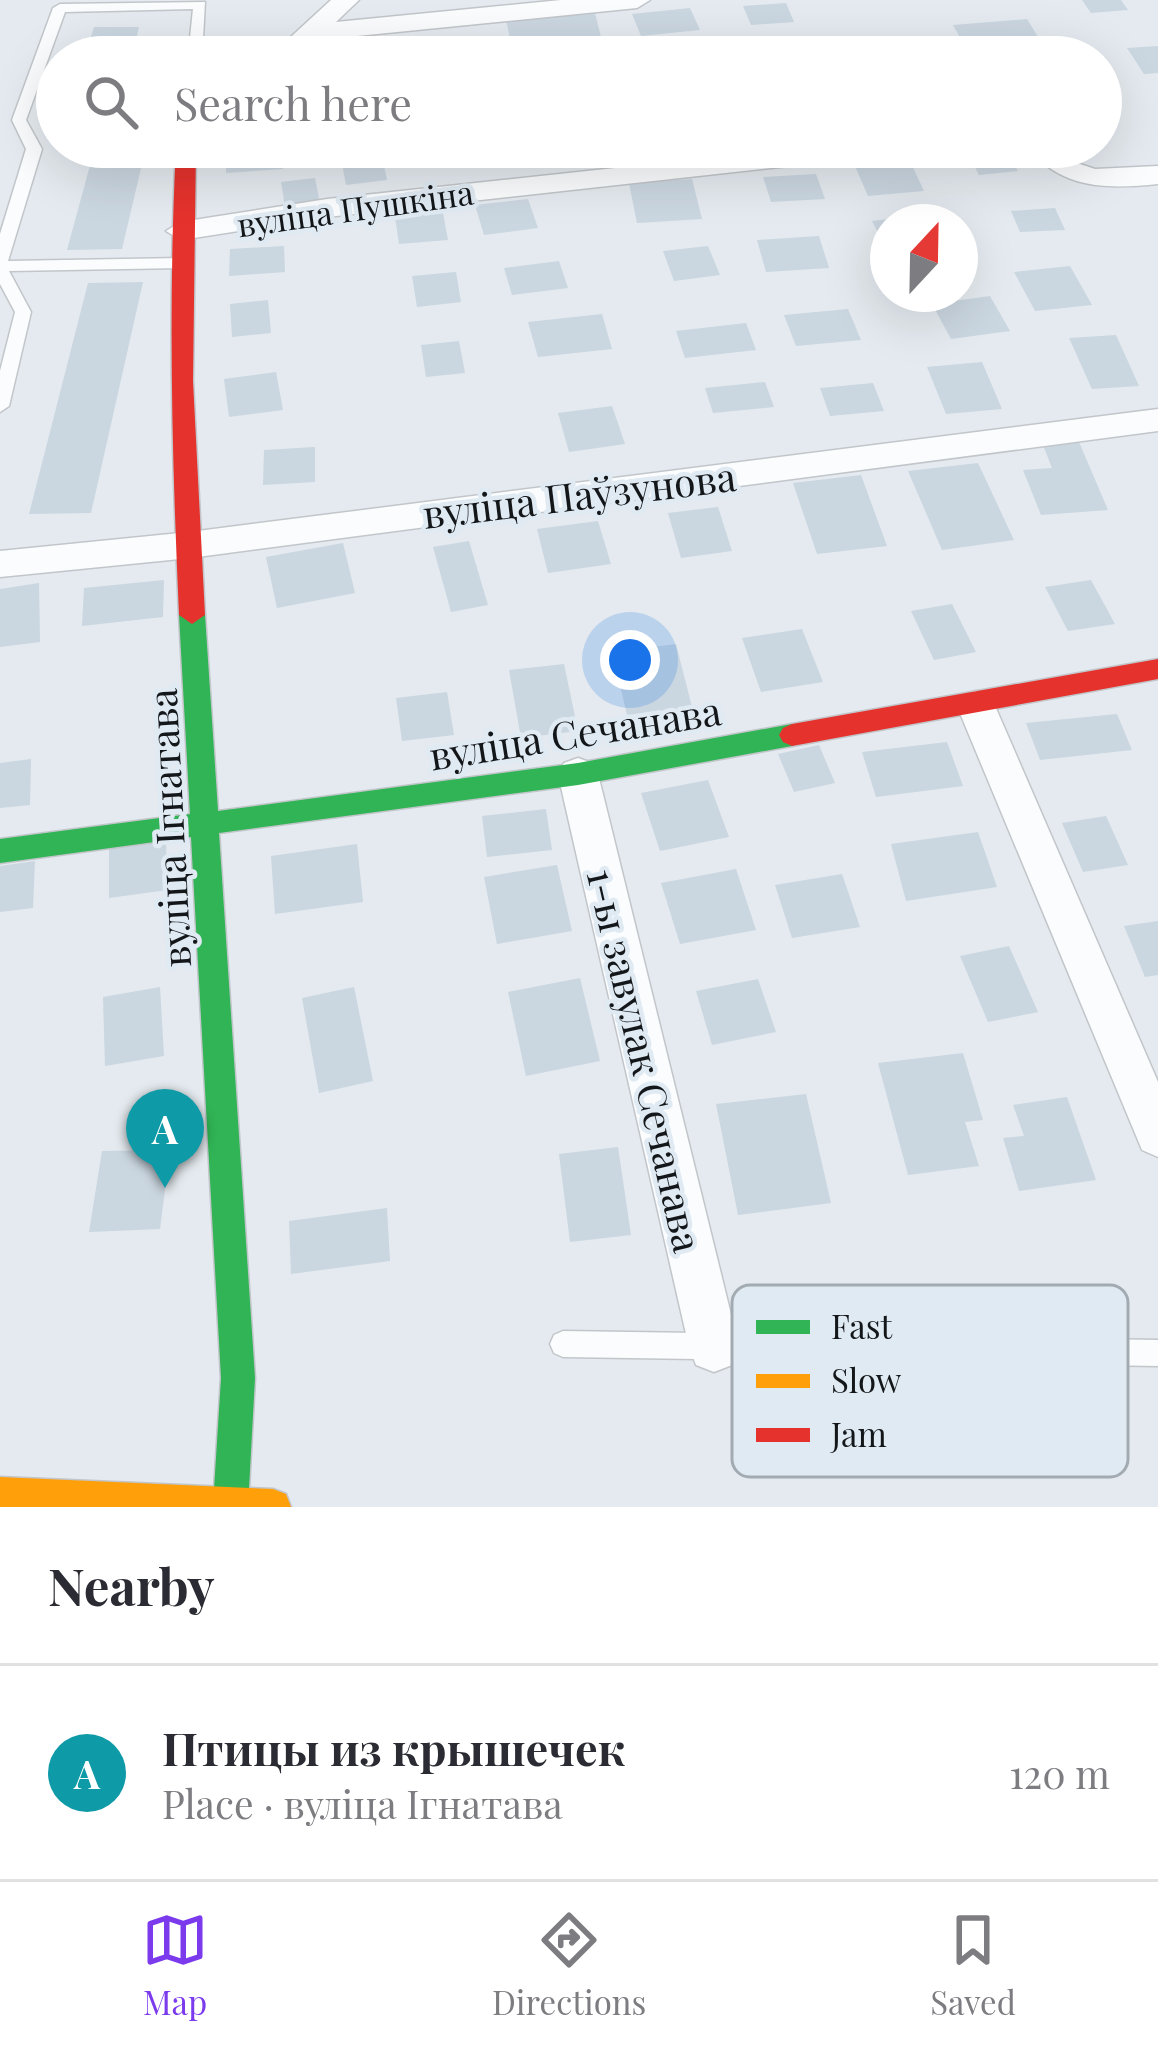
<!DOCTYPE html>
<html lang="en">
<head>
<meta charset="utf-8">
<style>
  :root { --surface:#fff; --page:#f2f2f3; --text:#2b2b33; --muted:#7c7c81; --line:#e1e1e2; --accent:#7c3aed }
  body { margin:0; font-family:"Playfair Display",serif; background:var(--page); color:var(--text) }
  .compass { position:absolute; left:870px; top:204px; width:108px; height:108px; border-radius:50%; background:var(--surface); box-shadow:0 12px 48px #0002; rotate:22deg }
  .you { position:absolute; left:630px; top:660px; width:42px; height:42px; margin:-30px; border:9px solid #fff; border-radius:50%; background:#1a73e8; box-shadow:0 0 0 18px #1a73e833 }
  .badge { display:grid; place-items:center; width:78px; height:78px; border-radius:50%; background:var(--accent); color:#fff; font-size:39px; font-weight:700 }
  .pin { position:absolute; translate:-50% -99px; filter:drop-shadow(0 3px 6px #0008) }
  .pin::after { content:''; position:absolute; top:63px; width:42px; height:36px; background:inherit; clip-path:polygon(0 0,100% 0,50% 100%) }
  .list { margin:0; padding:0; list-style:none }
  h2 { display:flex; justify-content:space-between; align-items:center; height:156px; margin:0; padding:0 48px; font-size:51px }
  h2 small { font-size:39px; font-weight:400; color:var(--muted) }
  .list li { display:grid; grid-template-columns:78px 1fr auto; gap:36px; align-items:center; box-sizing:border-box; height:216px; padding:0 48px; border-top:3px solid var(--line) }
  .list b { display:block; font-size:45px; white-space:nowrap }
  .list p { margin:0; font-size:39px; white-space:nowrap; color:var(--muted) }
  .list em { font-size:39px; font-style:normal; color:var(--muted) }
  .icon { flex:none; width:66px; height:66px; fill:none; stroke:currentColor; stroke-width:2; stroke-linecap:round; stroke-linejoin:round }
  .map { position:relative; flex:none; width:1158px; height:1507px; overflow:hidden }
  .search { position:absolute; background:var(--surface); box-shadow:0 12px 48px #0002; left:36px; right:36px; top:36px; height:132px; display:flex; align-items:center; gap:30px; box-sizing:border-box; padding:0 42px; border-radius:66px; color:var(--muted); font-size:45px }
  .sheet { height:372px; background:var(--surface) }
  nav { display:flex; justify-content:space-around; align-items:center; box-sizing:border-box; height:168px; border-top:3px solid var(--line); background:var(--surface); font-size:33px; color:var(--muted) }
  nav a { display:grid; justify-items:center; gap:6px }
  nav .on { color:var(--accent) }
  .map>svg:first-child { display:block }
</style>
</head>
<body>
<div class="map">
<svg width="1158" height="1507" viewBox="0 0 1158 1507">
  <rect width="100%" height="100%" fill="#e4eaef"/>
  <path fill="#cad6e0" d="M1082,0h39l7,10 -37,3z
    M786,3l8,19 -43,3 -8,-19z
    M690,8l10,22 -59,6 -9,-22z
    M595,13l7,28 -90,6 -6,-27z
    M1027,19l16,26 -75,7 -15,-27z
    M94,27h45l-7,30h-47z
    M484,36l4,21h-62l-3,-16z
    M902,40l8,17h-41l-6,-14z
    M1158,46v27l-14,1 -17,-26z
    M95,147h51l-24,102 -55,1z
    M227,147h56v22l-57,4z
    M339,147h41l7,33 -41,5z
    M442,147h52l1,10 -52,3z
    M556,147h60l2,9 -59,4z
    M1008,153l10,18 -39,4 -10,-19z
    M909,159l15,32 -56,5 -14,-32z
    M816,174l9,25 -54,3 -8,-25z
    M315,178l5,25 -35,4 -4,-25z
    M692,179l10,40 -65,4 -8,-40z
    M528,199l10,29 -54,7 -9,-30z
    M1055,208l10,22 -45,2 -9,-21z
    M443,213l5,27 -49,4 -4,-27z
    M936,213l5,9h-53v30l-16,-31z
    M819,236l10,32 -63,4 -9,-32z
    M284,246l1,26 -56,4 1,-27z
    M708,246l12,29 -46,6 -11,-30z
    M559,261l9,27 -56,7 -8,-27z
    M1070,266l22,39 -57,6 -21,-39z
    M456,272l5,30 -44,5 -5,-31z
    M143,282l-52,231 -62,1 59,-231z
    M990,296l20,35 -59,8 -19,-35z
    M268,300l3,33 -39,4 -2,-33z
    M848,309l13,31 -65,6 -12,-31z
    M602,314l10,35 -74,8 -10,-35z
    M746,323l10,27 -71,8 -9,-27z
    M1116,335l23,51 -47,3 -23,-51z
    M459,341l6,32 -39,4 -5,-32z
    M982,362l20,47 -56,5 -19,-47z
    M276,372l7,38 -54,7 -5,-38z
    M765,382l9,25 -61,6 -8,-25z
    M873,383l11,28 -54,5 -10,-28z
    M612,406l13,38 -56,8 -11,-39z
    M1079,442l29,68 -67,5 -18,-45 29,-2 -9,-23z
    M315,447v35l-52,3 1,-35z
    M978,463l36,77 -72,10 -34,-79z
    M861,475l26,71 -70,8 -24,-71z
    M718,507l14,44 -51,7 -13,-45z
    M598,521l13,43 -63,9 -11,-44z
    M469,541l19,64 -37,7 -18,-65z
    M343,543l12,50 -78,15 -11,-51z
    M164,580l-1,37 -81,9 2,-38z
    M1091,580l24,44 -47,7 -23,-44z
    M39,583l1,59 -40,5v-58z
    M952,604l24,48 -42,8 -23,-49z
    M802,629l21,53 -62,10 -19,-54z
    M676,644l16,63 -65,8 -15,-63z
    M564,664l14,67 -57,7 -12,-68z
    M447,692l7,43 -52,6 -6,-43z
    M1117,714l15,36 -92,10 -14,-37z
    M947,742l16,44 -87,11 -14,-45z
    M819,745l16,38 -41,9 -16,-38z
    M31,759l-1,46 -30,3v-45z
    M708,780l21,57 -69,14 -19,-58z
    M546,809l6,41 -65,7 -5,-41z
    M1106,816l22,49 -45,7 -21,-49z
    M978,832l19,55 -91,14 -15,-57z
    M166,839l1,51 -58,8v-51z
    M357,844l6,58 -88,12 -4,-58z
    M35,861l-2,47 -33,4v-46z
    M557,865l15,66 -75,13 -13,-67z
    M736,869l20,61 -76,14 -19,-61z
    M842,874l18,53 -68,11 -17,-53z
    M1158,921v54l-13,2 -21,-51z
    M1009,946l29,66 -50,10 -28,-66z
    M580,978l20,83 -74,15 -18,-84z
    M758,979l18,53 -64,13 -16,-54z
    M160,987l4,69 -59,10 -2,-69z
    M354,987l19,94 -54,12 -17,-95z
    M963,1053l20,67 -18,2 14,44 -71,9 -30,-112z
    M806,1094l25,109 -93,12 -22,-111z
    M1067,1097l29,83 -77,11 -16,-53 21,-2 -11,-31z
    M618,1147l13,88 -61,7 -11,-88z
    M170,1150l-10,79 -71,3 13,-81z
    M387,1208l3,53 -99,13 -2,-53z"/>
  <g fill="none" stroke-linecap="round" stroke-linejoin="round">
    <defs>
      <path id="lane" d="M205,2l-3,55h-14l5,-48 -128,3 -39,108 16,29 -34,112 174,-3 8,5 -8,5 -173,3 22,41 -22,94 -9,6v-41l15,-59 -15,-28v-50l26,-85 -14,-29 41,-112 7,-4z
        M563,1331l595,9v26l-595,-9 -9,-4 -4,-9 4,-9z"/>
      <path id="street" d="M331,0h28l-23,22 225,-22h89l-13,8 -320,32 -19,17h-29z
        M810,147h92l-14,8 -561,62 -146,23 -15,-9 15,-9 146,-23z
        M1028,147h30l19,16 18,6 63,-3v18c-49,5 -97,6 -130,-37z
        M1158,409v22l-968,127 -190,19v-26l190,-19z
        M976,691l13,4 6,11 163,376v75l-16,-7 -185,-444 6,-11z
        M578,758l14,5 6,11 141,573 -7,18 -18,7 -18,-7 -7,-18 -131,-573 6,-11z"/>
      <path id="fast" d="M192,606l13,9 13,196 360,-48 214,-39 9,4 4,7 -4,7 -9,4 -214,39 -359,48 36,545 -7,129 -35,-2 8,-127 -30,-541 -191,26v-24l190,-25 -11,-199z"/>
      <path id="slow" d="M0,1477l273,12 13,5 5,13h-291z"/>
      <path id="jam" d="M176,147h20l-3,234 12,234 -13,9 -13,-9c-7,-156 -11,-312 -3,-468z
        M1158,659v20l-366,67 -9,-4 -4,-7 4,-7 9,-4z"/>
    </defs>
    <use href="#lane" stroke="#c2c6ca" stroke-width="3"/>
    <use href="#street" stroke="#c2c6ca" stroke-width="3"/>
    <use href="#fast" stroke="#c2c6ca" stroke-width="3"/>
    <use href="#slow" stroke="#c2c6ca" stroke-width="3"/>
    <use href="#jam" stroke="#c2c6ca" stroke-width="3"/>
    <use href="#lane" fill="#fbfcfd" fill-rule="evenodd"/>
    <use href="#street" fill="#fbfcfd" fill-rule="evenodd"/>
    <use href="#fast" fill="#30b455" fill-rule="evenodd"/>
    <use href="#slow" fill="#ff9f0a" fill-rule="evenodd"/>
    <use href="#jam" fill="#e5322d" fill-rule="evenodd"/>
  </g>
  <g text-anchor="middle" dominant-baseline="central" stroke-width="9" stroke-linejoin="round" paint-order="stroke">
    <g font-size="33" fill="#14171a" stroke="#e0eaf3">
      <text transform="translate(355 207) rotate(-8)">вуліца Пушкіна</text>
    </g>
    <g font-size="39" fill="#14171a" stroke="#e0eaf3">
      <text transform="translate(579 494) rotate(-7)">вуліца Паўзунова</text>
      <text transform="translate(575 732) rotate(-9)">вуліца Сечанава</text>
      <text transform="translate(168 828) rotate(-93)">вуліца Ігнатава</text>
      <text transform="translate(646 1060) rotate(77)">1-ы завулак Сечанава</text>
    </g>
  </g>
  <rect x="732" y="1285" width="396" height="192" rx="18" fill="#e0eaf3" stroke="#a3abb2" stroke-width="3"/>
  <rect x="756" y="1320" width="54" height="14" fill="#30b455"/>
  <rect x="756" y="1374" width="54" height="14" fill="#ff9f0a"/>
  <rect x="756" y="1428" width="54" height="14" fill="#e5322d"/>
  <g font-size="33" fill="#14171a">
    <text x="831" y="1339">Fast</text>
    <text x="831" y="1393">Slow</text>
    <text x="831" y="1447">Jam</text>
  </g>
</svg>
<svg class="compass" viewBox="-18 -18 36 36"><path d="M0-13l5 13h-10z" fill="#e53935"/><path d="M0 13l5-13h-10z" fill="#7c7c81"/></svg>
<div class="you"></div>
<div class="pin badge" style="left:165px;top:1188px;background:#0f9aa8">A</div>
<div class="search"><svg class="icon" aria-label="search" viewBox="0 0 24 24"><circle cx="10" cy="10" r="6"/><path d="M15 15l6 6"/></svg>Search here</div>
</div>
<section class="sheet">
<h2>Nearby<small></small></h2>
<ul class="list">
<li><span class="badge" style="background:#0f9aa8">A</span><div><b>Птицы из крышечек</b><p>Place · вуліца Ігнатава</p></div><em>120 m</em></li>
</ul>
</section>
<nav>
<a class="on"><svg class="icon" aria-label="map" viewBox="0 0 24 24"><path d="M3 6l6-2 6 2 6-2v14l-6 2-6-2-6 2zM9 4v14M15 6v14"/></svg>Map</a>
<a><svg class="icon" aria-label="directions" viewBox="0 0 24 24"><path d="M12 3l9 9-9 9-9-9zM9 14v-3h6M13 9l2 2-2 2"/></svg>Directions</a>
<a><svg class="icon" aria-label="saved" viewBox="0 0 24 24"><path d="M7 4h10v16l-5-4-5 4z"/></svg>Saved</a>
</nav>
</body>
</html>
